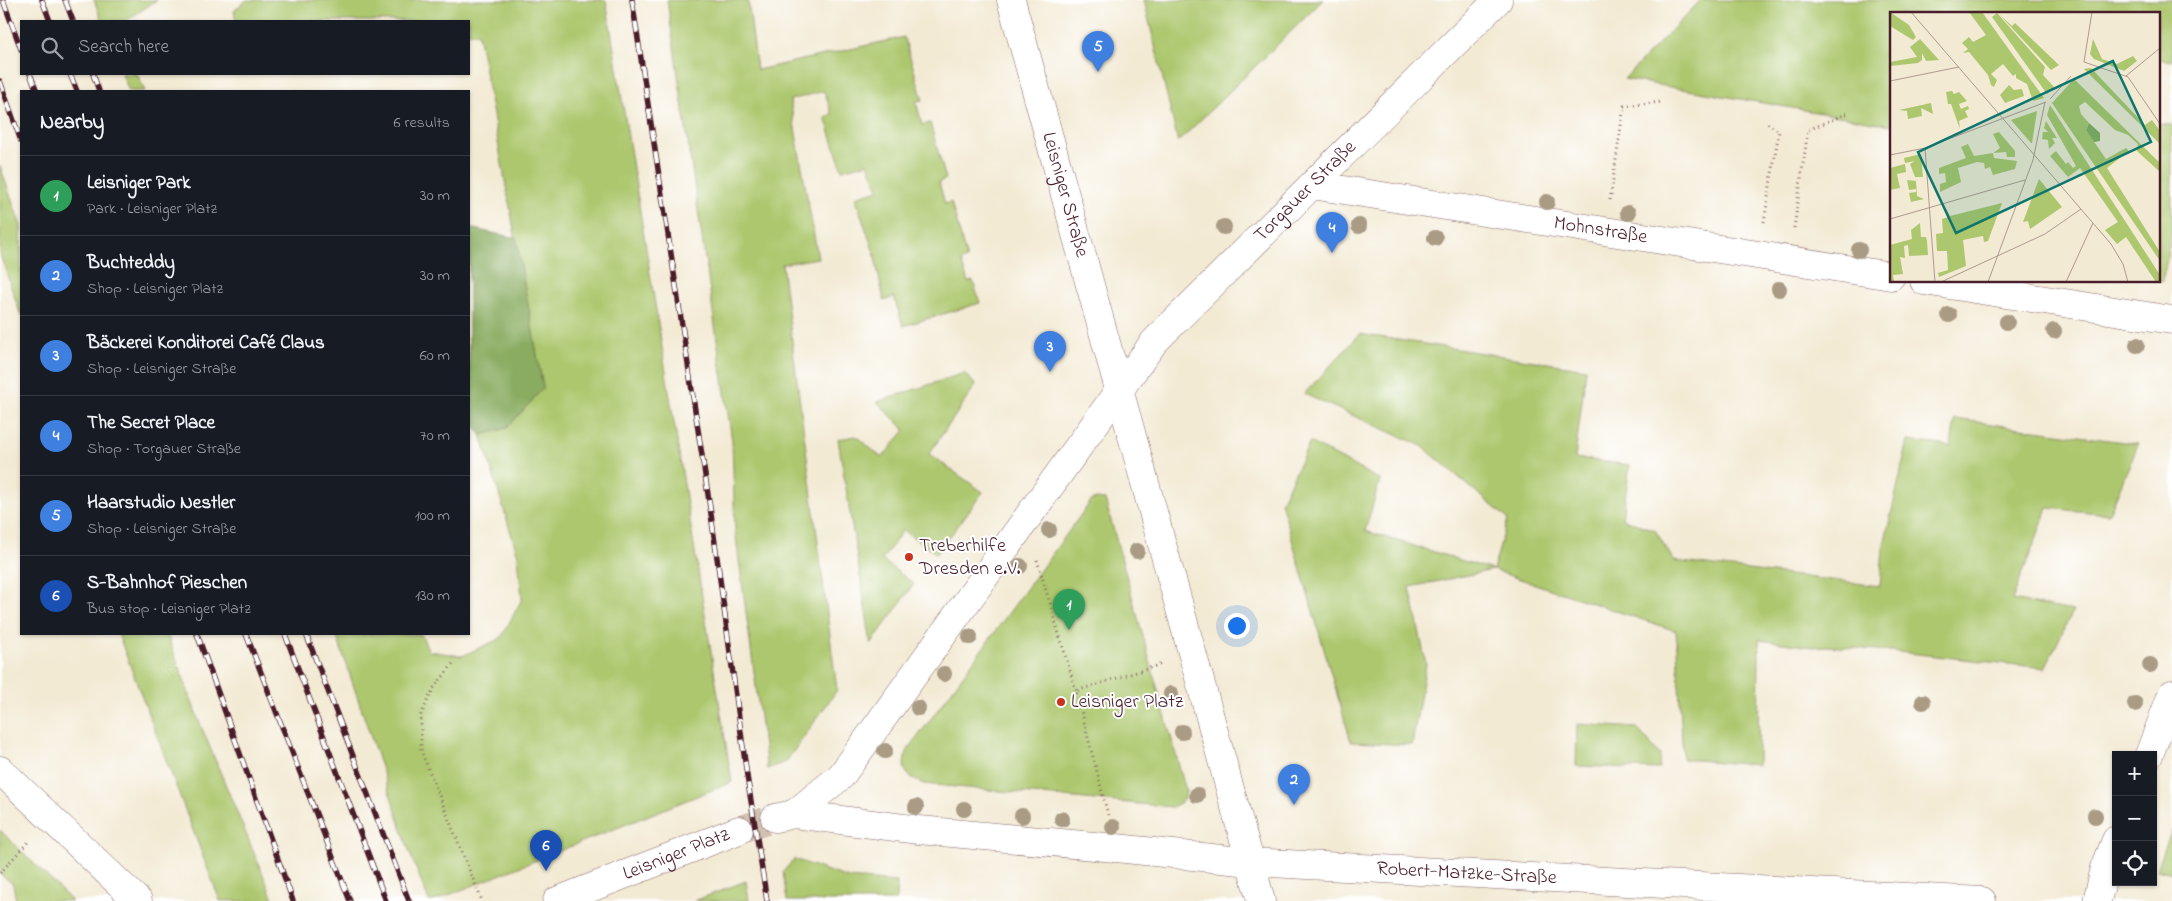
<!DOCTYPE html>
<html lang="en">
<head>
<meta charset="utf-8">
<style>
  :root { --surface:#171b24; --page:#20242c; --text:#f1f3f6; --muted:#9ea1a6; --line:#363941; --accent:#c8321e }
  body { margin:0; font-family:"Indie Flower",sans-serif; background:var(--page); color:var(--text) }
  .controls { position:absolute; right:15px; bottom:15px; display:grid; overflow:hidden; border-radius:0px; box-shadow:0 1px 4px #0004 }
  .controls button { width:45px; height:45px; display:grid; place-items:center; padding:0; border:0; border-bottom:1px solid var(--line); background:var(--surface); color:var(--text); font:25px sans-serif }
  .you { position:absolute; left:1236px; top:625px; width:18px; height:18px; margin:-12px; border:4px solid #fff; border-radius:50%; background:#1a73e8; box-shadow:0 0 0 8px #1a73e833 }
  .badge { display:grid; place-items:center; width:32px; height:32px; border-radius:50%; background:var(--accent); color:#fff; font-size:16px; font-weight:700 }
  .pin { position:absolute; translate:-50% -41px; filter:drop-shadow(0 1px 2px #0008) }
  .pin::after { content:''; position:absolute; top:26px; width:18px; height:15px; background:inherit; clip-path:polygon(0 0,100% 0,50% 100%) }
  .list { margin:0; padding:0; list-style:none }
  h2 { display:flex; justify-content:space-between; align-items:center; height:65px; margin:0; padding:0 20px; font-size:21px }
  h2 small { font-size:16px; font-weight:400; color:var(--muted) }
  .list li { display:grid; grid-template-columns:32px 1fr auto; gap:15px; align-items:center; box-sizing:border-box; height:80px; padding:0 20px; border-top:1px solid var(--line) }
  .list b { display:block; font-size:19px; white-space:nowrap }
  .list p { margin:0; font-size:16px; white-space:nowrap; color:var(--muted) }
  .list em { font-size:16px; font-style:normal; color:var(--muted) }
  .icon { flex:none; width:28px; height:28px; fill:none; stroke:currentColor; stroke-width:2; stroke-linecap:round; stroke-linejoin:round }
  .map { position:relative; flex:none; width:2172px; height:901px; overflow:hidden }
  .search { position:absolute; background:var(--surface); box-shadow:0 1px 4px #0004; left:20px; top:20px; width:450px; height:55px; display:flex; align-items:center; gap:12px; box-sizing:border-box; padding:0 18px; border-radius:0px; color:var(--muted); font-size:19px }
  .panel { position:absolute; background:var(--surface); box-shadow:0 1px 4px #0004; left:20px; top:90px; width:450px; height:545px; border-radius:0px }
  .map>svg:first-child { display:block }
</style>
</head>
<body>
<div class="map">
<svg width="2172" height="901" viewBox="0 0 2172 901">
  <rect width="100%" height="100%" fill="#fff"/>
  <filter id="ink" filterUnits="userSpaceOnUse"><feTurbulence type="fractalNoise" baseFrequency=".02" numOctaves="2"/><feDisplacementMap in="SourceGraphic" scale="10" xChannelSelector="R" yChannelSelector="G"/><feConvolveMatrix kernelMatrix="1 2 1 2 8 2 1 2 1" color-interpolation-filters="sRGB"/></filter>
  <filter id="wash" filterUnits="userSpaceOnUse"><feTurbulence type="fractalNoise" baseFrequency=".0096" numOctaves="4" result="noise"/><feDisplacementMap in="SourceGraphic" scale="20" xChannelSelector="R" yChannelSelector="G"/><feGaussianBlur stdDeviation="1.12" result="paint"/><feColorMatrix in="noise" values="0 0 0 0 0 0 0 0 0 0 0 0 0 0 0 0 0 1.4 0 .05"/><feComposite in="paint" operator="in"/></filter>
  <g filter="url(#wash)">
    <rect width="100%" height="100%" fill="#f3ead4"/>
    <path fill="#acc76d" stroke="#7b734c" d="M94,0h63l-31,21h-24z
      M246,0h360l126,782 -298,119h-5l-18,-45 -75,-222h85l8,17 33,5 39,-18 21,-39 -4,-43 -37,-121 26,-7 36,-40 -65,-355h-9v-12h-233l-2,-10z
      M667,0h81l9,70 147,-33 19,63 -7,1 6,24 8,-2 16,56 -7,3 6,22 6,-2 16,57 -6,2 7,21 5,-1 7,22 -77,23 -9,-29 -10,4 -10,-48 -19,-56 24,-7 -11,-27 -26,7 -17,-53 7,-3 -8,-23 -34,9 28,158 -36,6 55,426 -51,72 -19,7 -32,-239 -3,-89z
      M1144,0h179l-145,142z
      M1701,0h471v61l-14,-2v-45h-267v111l-267,-46z
      M122,74h15l8,17h-16z
      M2158,124l14,1v104l-9,52 -5,-1z
      M0,166l21,60v90l-21,-61z
      M1360,334l226,35 -11,89 55,7 -8,54 33,11 19,31 206,25 3,-37 25,-108 43,5 4,-27 183,25 -29,70 -61,-6 -36,92 61,11 -28,57 -155,-17 -64,-5 -13,1 -54,-7 -1,125 -75,-6 -7,-128 -183,-61 -83,17 16,77 -14,81 -61,-3 -70,-240 29,-60 70,38 -15,51 128,39 15,-51 -86,-73 -118,-52z
      M964,373l12,12 -47,69 54,38 -46,62 -34,-24 -21,30 32,24 -43,60 -33,-205 18,-3 26,22 23,-28 -28,-28z
      M1096,499l9,1 3,10 78,281c-1,10 -5,12 -14,16l-248,-23c-18,-7 -25,-15 -16,-34l183,-249z
      M118,634h49l32,87 75,180h-54z
      M1577,724l60,4 23,27 -1,14 -83,-3z
      M0,830l72,71h-56l-3,-17 -13,-10z
      M2172,830v43l-15,-4z
      M794,859l54,19 49,4 -1,19h-109l-4,-29z
      M746,881l3,20h-55z"/>
    <path fill="#89ac60" stroke="#6a6646" d="M469,228l47,10 27,150 -36,40 -26,7 -12,-18z"/>
  </g>
  <g filter="url(#ink)">
    <g fill="none" stroke-linecap="round" stroke-linejoin="round">
      <path stroke="#d1c1b2" stroke-width="28" stroke-dasharray="28 14" stroke-linecap="butt" d="M739,830l36,-12"/>
      <defs>
        <g id="minor">
          <path id="s1" d="M1011,0l250,901"/>
          <path id="s2" d="M1312,185l579,91"/>
          <path d="M1924,281l248,39"/>
          <path d="M2149,755l23,-61"/>
          <path d="M0,770l138,131"/>
          <path id="s3" d="M794,814l47,-38 313,-434 344,-342"/>
          <path id="s4" d="M775,818l19,-4 125,16 197,18 134,14 732,39"/>
          <path id="s5" d="M557,901l182,-71"/>
          <path d="M2097,901l8,-33 11,-28"/>
        </g>
      </defs>
      <use href="#minor" stroke="#856666" stroke-width="29"/>
      <path stroke="#856666" stroke-width="3" stroke-dasharray="1 4" stroke-linecap="butt" d="M1610,200l14,-94 37,-4
        M1764,222l15,-91 -14,-9
        M1794,228l14,-98 42,-18
        M1037,560l39,131
        M453,664l-20,25 -12,26v36l61,150
        M1108,815l-32,-124 86,-27
        M0,873l28,-31"/>
      <use href="#minor" stroke="#fff" stroke-width="28"/>
      <defs>
        <path id="rail" d="M3,0l18,49
          M42,0l8,21
          M65,0l8,21
          M632,0l79,514 36,262 20,125
          M30,74l7,17
          M70,74l7,17
          M93,74l6,17
          M0,81l21,60
          M197,634l96,267
          M246,634l104,267
          M285,634l101,267
          M306,634l103,267"/>
      </defs>
      <use href="#rail" stroke="#4a1f2b" stroke-width="5.5"/>
      <use href="#rail" stroke="#fff" stroke-width="4" stroke-dasharray="11" stroke-linecap="butt"/>
    </g>
    <g fill="#a99b84">
      <circle cx="1547" cy="202" r="8"/>
      <circle cx="1628" cy="213" r="8"/>
      <circle cx="1359" cy="226" r="8"/>
      <circle cx="1224" cy="227" r="8"/>
      <circle cx="1435" cy="238" r="8"/>
      <circle cx="1859" cy="250" r="8"/>
      <circle cx="1779" cy="289" r="8"/>
      <circle cx="1949" cy="315" r="8"/>
      <circle cx="2007" cy="322" r="8"/>
      <circle cx="2054" cy="331" r="8"/>
      <circle cx="2137" cy="345" r="8"/>
      <circle cx="1049" cy="530" r="8"/>
      <circle cx="1137" cy="551" r="8"/>
      <circle cx="1020" cy="566" r="8"/>
      <circle cx="970" cy="637" r="8"/>
      <circle cx="2150" cy="665" r="8"/>
      <circle cx="944" cy="674" r="8"/>
      <circle cx="1171" cy="694" r="8"/>
      <circle cx="1923" cy="702" r="8"/>
      <circle cx="2135" cy="704" r="8"/>
      <circle cx="918" cy="708" r="8"/>
      <circle cx="1182" cy="732" r="8"/>
      <circle cx="885" cy="751" r="8"/>
      <circle cx="1197" cy="795" r="8"/>
      <circle cx="916" cy="807" r="8"/>
      <circle cx="964" cy="809" r="8"/>
      <circle cx="1022" cy="816" r="8"/>
      <circle cx="2095" cy="816" r="8"/>
      <circle cx="1062" cy="819" r="8"/>
      <circle cx="1113" cy="827" r="8"/>
    </g>
  </g>
  <g fill="#c8321e" stroke="#fff" stroke-width="2">
    <circle cx="909" cy="557" r="5"/>
    <circle cx="1061" cy="702" r="5"/>
  </g>
  <g text-anchor="middle" dominant-baseline="central" stroke-width="4" stroke-linejoin="round" paint-order="stroke">
    <g font-size="20" fill="#4a1f2b" stroke="#fff">
      <text stroke="none"><textPath href="#s3" startOffset="809">Torgauer Straße</textPath></text>
      <text stroke="none"><textPath href="#s1" startOffset="202">Leisniger Straße</textPath></text>
      <text stroke="none"><textPath href="#s2" startOffset="292">Mohnstraße</textPath></text>
      <text stroke="none"><textPath href="#s5" startOffset="128">Leisniger Platz</textPath></text>
      <text stroke="none"><textPath href="#s4" startOffset="695">Robert-Matzke-Straße</textPath></text>
    </g>
    <g font-size="20" fill="#4a1f2b" stroke="#fff" text-anchor="start">
      <text x="919" y="546">Treberhilfe<tspan x="919" dy="23">Dresden e.V.</tspan></text>
      <text x="1071" y="702">Leisniger Platz</text>
    </g>
  </g>
  <g transform="translate(1890 12)">
    <rect width="270" height="270" fill="#f3ead4"/>
    <path d="M0,0l19,13 7,12 -3,3 -23,-14zM79,0h13l62,86 -11,3 -6,-17 -11,-6v-4l-3,2 -10,-12 -12,10 6,6 -3,7 -3,-2 -3,-10 -19,-23 -6,1 5,-4 -6,-6 7,-6 4,5 13,-7zM107,1l48,54 -2,8 11,12 -7,7 -55,-77zM109,2l13,12 3,-3 44,42 -8,5zM30,27l19,21 -13,1 -4,-8v7l-4,3 -28,3v-4l27,-5 -7,-10zM203,27l9,20 15,5 16,-8 4,5 -13,10 -30,-12 -4,-5zM201,56l54,57 7,-5 8,11v13l-76,-75zM184,67l86,84v9l-23,-21 1,-7 -10,-9 -13,-5 -30,-28 -6,4 2,8 8,9 -3,7 20,29 20,-11 3,3 -22,17 53,84v9l-108,-158zM119,73l5,5 8,-1 2,7 -19,7 -5,-8zM62,79l2,3 5,-2 8,9 -8,3 2,5 7,-3 1,3 -4,2 3,6 -9,4 1,8 -9,-25h-3l-2,-12zM41,91l2,11 -12,-6 1,8 -14,3 -1,-8 -8,-1zM160,93l110,170v7h-4l-30,-45 -9,7 -12,-14 13,-8 -38,-54 -12,9 -18,-21 6,-5 10,13 2,-2 5,6 3,-2 -29,-51zM147,99l-5,32h-1l-20,-23zM156,109l11,17h-5l3,5 -6,6 -1,-9 -6,-1 1,-7h5l-4,-4zM109,120l16,19v6h-8l-1,-5 -13,1 1,5 23,3 -2,8 -22,6 -3,-8 -5,2 -1,-6 -7,-1 -19,6 3,14 -21,10v-8l6,-2 -1,-9 -6,1v-6l27,-10 -5,-11 7,-3 6,12 19,-3 7,-5 -7,-14zM31,142l2,23h-8l-5,-13 5,-3 -10,2 -1,-5zM15,152l1,8 -9,2 3,14 -10,2v-22zM149,167l23,28 -32,22 -2,-8 -5,1zM17,168l9,1 1,15 7,3 -13,3 -2,-9 7,-1v-3l-7,1zM112,191l-14,38 -4,1 -1,-6 -20,4 3,26 -27,11 -1,-4 10,-3 -1,-19h-10l-1,-17 7,-1 -1,-14 6,-2 -3,-10 5,9zM30,211l1,14h5l1,4 1,14 -19,1 -1,-11 -4,1 1,12 -5,-1 3,17 -10,1 1,7h-4v-37l22,-6 -1,-9z" fill="#acc76d"/>
    <path d="M199,111l11,10v8l-6,1 -8,-12z" fill="#89ac60"/>
    <path fill="none" stroke="#af9990" stroke-width="1" d="M21,0l200,232 12,20 5,18M194,50l44,15 32,47M194,50l8,-50M236,64l34,-28M0,69l69,-14M160,87l21,-23M35,136l10,134M0,143l35,-7 121,-46M0,207l135,-39M51,270l104,-48 36,-25M98,270l45,-122 12,-58M176,270l27,-59"/>
    <path fill="#0f766e" fill-opacity="0.15" stroke="#0f766e" stroke-width="2.5" d="M223,49l38,81 -195,91 -38,-81z"/>
    <rect width="270" height="270" fill="none" stroke="#4a1f2b" stroke-width="2.5"/>
  </g>
</svg>
<div class="controls">
<button>+</button>
<button>−</button>
<button><svg class="icon" aria-label="locate" viewBox="0 0 24 24"><circle cx="12" cy="12" r="6"/><path d="M12 2v4M12 18v4M2 12h4M18 12h4"/></svg></button>
</div>
<div class="you"></div>
<div class="pin badge" style="left:1069px;top:630px;background:#2e9e5b">1</div>
<div class="pin badge" style="left:1294px;top:805px;background:#3f7fe0">2</div>
<div class="pin badge" style="left:1050px;top:372px;background:#3f7fe0">3</div>
<div class="pin badge" style="left:1332px;top:253px;background:#3f7fe0">4</div>
<div class="pin badge" style="left:1098px;top:72px;background:#3f7fe0">5</div>
<div class="pin badge" style="left:546px;top:871px;background:#1a4fb4">6</div>
<div class="search"><svg class="icon" aria-label="search" viewBox="0 0 24 24"><circle cx="10" cy="10" r="6"/><path d="M15 15l6 6"/></svg>Search here</div>
<section class="panel">
<h2>Nearby<small>6 results</small></h2>
<ul class="list">
<li><span class="badge" style="background:#2e9e5b">1</span><div><b>Leisniger Park</b><p>Park · Leisniger Platz</p></div><em>30 m</em></li>
<li><span class="badge" style="background:#3f7fe0">2</span><div><b>Buchteddy</b><p>Shop · Leisniger Platz</p></div><em>30 m</em></li>
<li><span class="badge" style="background:#3f7fe0">3</span><div><b>Bäckerei Konditorei Café Claus</b><p>Shop · Leisniger Straße</p></div><em>60 m</em></li>
<li><span class="badge" style="background:#3f7fe0">4</span><div><b>The Secret Place</b><p>Shop · Torgauer Straße</p></div><em>70 m</em></li>
<li><span class="badge" style="background:#3f7fe0">5</span><div><b>Haarstudio Nestler</b><p>Shop · Leisniger Straße</p></div><em>100 m</em></li>
<li><span class="badge" style="background:#1a4fb4">6</span><div><b>S-Bahnhof Pieschen</b><p>Bus stop · Leisniger Platz</p></div><em>130 m</em></li>
</ul>
</section>
</div>
</body>
</html>
